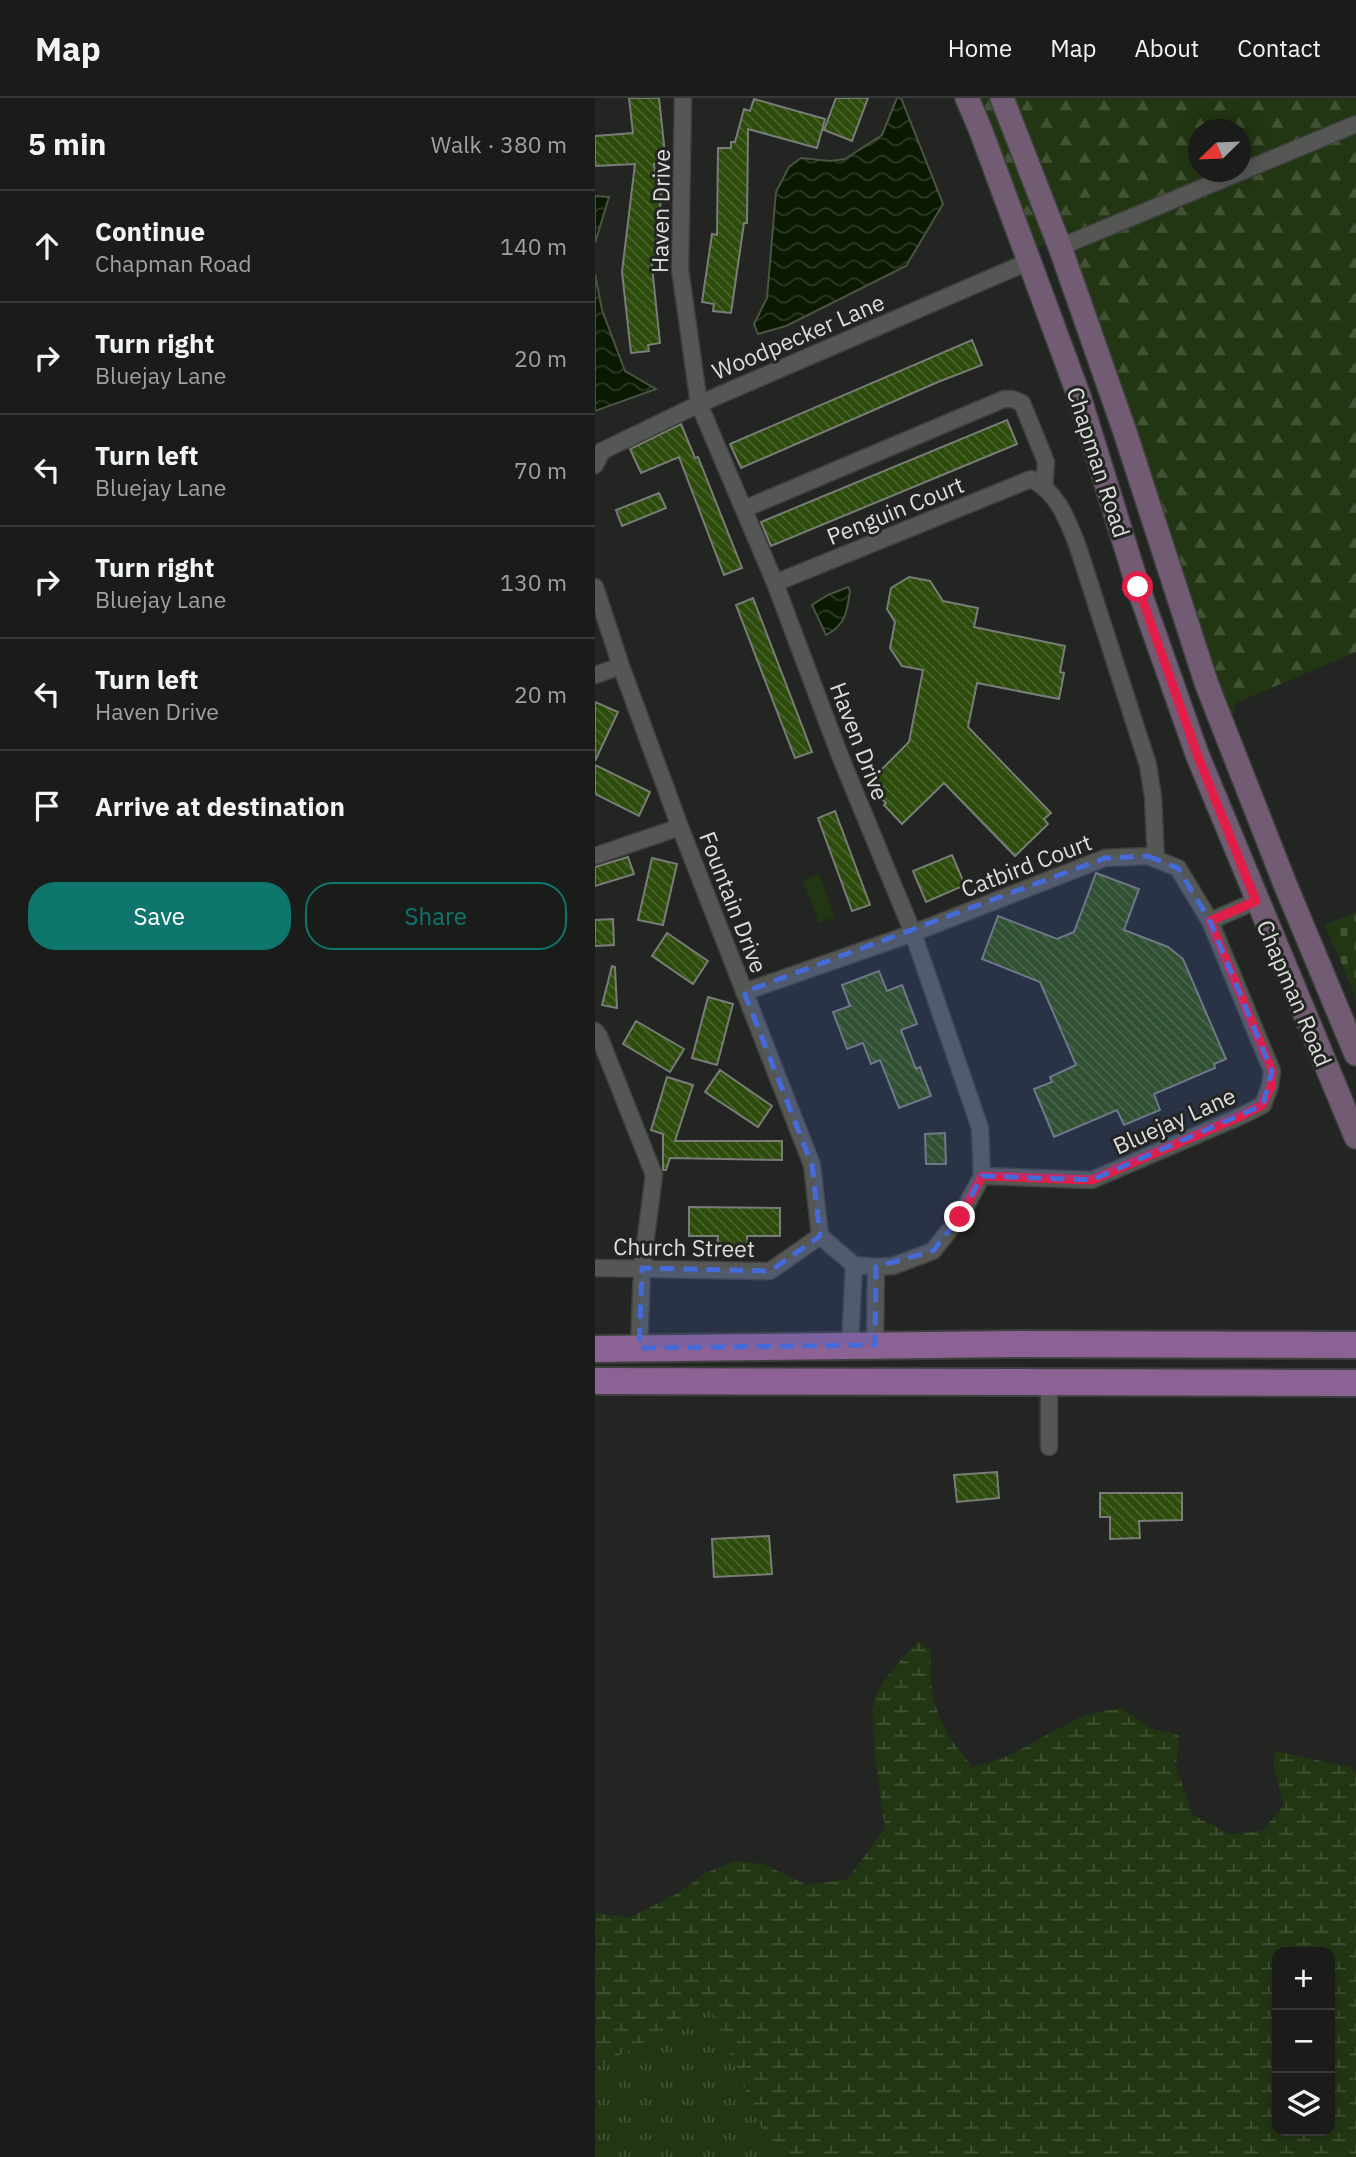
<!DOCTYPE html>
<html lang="en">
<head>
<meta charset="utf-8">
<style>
  :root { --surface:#1a1c1a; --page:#232523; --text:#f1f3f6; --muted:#9fa1a2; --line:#383a39; --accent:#0f766e }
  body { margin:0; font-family:"IBM Plex Sans",sans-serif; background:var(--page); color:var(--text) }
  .controls { position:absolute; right:21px; bottom:21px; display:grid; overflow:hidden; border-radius:14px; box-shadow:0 4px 18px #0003 }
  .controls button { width:63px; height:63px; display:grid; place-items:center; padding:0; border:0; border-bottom:2px solid var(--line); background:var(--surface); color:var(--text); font:35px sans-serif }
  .compass { position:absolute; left:593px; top:21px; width:63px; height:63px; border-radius:50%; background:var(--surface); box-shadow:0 4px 18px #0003; rotate:247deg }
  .stop { position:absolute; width:21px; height:21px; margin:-16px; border:5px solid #e11d48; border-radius:50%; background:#fff }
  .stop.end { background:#e11d48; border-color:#fff; box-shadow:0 2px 7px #0008 }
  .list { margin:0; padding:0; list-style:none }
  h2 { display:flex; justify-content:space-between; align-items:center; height:91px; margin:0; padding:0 28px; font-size:30px }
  h2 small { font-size:23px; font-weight:400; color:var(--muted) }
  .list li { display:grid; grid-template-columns:46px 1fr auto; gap:21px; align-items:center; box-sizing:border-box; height:112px; padding:0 28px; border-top:2px solid var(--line) }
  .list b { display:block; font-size:26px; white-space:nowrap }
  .list p { margin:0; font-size:23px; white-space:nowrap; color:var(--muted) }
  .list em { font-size:23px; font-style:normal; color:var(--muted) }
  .actions { display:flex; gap:14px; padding:21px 28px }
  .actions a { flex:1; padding:16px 0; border:2px solid var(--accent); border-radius:28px; text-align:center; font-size:24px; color:var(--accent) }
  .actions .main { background:var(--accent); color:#fff }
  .icon { flex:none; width:38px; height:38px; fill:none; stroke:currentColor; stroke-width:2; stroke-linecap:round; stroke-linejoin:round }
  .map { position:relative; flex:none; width:761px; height:2059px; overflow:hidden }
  header { display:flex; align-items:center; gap:42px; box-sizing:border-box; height:98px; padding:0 35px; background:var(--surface); border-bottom:2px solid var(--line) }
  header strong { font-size:33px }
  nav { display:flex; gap:38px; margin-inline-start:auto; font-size:24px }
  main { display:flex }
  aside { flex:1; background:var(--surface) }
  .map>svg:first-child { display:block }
</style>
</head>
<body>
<header>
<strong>Map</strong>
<nav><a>Home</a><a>Map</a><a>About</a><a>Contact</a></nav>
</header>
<main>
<aside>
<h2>5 min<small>Walk · 380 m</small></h2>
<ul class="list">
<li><svg class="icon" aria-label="ahead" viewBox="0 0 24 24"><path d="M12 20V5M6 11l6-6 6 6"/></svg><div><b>Continue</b><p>Chapman Road</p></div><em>140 m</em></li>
<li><svg class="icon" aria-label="right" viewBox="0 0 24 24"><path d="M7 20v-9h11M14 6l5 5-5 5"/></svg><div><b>Turn right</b><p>Bluejay Lane</p></div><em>20 m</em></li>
<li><svg class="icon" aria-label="left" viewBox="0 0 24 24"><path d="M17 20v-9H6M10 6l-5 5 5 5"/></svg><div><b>Turn left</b><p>Bluejay Lane</p></div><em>70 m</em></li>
<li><svg class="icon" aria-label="right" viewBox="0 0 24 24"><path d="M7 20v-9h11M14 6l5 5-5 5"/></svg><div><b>Turn right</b><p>Bluejay Lane</p></div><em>130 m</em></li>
<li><svg class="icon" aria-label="left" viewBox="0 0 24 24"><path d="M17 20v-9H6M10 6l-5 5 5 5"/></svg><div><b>Turn left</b><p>Haven Drive</p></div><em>20 m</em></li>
<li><svg class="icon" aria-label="arrive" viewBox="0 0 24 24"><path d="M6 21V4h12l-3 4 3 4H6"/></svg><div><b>Arrive at destination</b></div></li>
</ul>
<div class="actions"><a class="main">Save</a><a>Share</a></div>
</aside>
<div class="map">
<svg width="761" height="2059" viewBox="0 0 761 2059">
  <defs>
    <pattern id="grass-tufts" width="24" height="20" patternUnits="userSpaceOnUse" patternTransform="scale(1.75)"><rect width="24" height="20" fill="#233613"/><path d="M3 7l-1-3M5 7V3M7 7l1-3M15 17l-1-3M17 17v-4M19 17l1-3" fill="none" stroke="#425335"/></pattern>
    <pattern id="forest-firs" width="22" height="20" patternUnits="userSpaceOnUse" patternTransform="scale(1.75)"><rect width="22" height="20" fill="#233613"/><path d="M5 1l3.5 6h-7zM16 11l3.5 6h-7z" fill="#425335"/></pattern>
    <pattern id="wetland-marsh" width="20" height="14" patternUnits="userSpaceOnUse" patternTransform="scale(1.75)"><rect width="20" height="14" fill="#233613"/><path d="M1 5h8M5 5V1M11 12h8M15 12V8" fill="none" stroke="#425335"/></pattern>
    <pattern id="cemetery-stones" width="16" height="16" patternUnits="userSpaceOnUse" patternTransform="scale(1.75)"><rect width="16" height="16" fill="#233613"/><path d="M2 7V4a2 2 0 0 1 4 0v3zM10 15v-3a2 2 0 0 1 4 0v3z" fill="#425335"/></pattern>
    <pattern id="water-waves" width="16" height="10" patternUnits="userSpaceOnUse" patternTransform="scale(1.75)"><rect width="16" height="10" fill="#0a1900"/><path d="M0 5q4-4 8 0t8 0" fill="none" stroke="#2d3a25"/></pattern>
    <pattern id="building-back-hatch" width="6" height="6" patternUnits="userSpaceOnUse" patternTransform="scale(1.75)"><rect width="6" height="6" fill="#2d4c0b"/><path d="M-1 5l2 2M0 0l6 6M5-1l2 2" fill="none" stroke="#4b652e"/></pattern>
  </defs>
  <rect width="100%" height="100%" fill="#232522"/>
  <path fill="url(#grass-tufts)" d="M115,1909l64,150h-179v-89z"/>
  <path fill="url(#forest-firs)" d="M382,0h15l56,145 -13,6z
    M417,0h344v17l-115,50v-35h-42v42h25l-158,64z
    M761,35v519l-118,50 -4,5v6l-4,3 -14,-35 -145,-429 166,-68z"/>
  <path fill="url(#wetland-marsh)" fill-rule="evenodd" d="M324,1543l12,10c-3,52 8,77 42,116l35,-11 76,-41 37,-7 32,21 26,6 -3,32 17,48 36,19 33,-3 22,-26 -10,-38v-16l76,16 6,6v384h-582l-64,-150 -115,61v-155l34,5 51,-26 24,-18 30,-13 29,3 44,21 41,-6 37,-51c-3,-23 -18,-115 -10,-131 10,-21 28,-39 44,-56zM682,1854h53v179h-53z"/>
  <path fill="url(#cemetery-stones)" d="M761,814v86l-31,-73z"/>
  <path fill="#233613" d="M224,776l16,43 -16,6 -16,-43z"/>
  <path fill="url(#water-waves)" stroke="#4a5442" stroke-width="2" d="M302,0h4l42,106 -37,62 -120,60 -28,8 -4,-10 13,-26 9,-106 13,-25 12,-9 29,3 15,-2 37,-24z
    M0,98l14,1 -14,46z
    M0,176l7,36 23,61 31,18 -61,22z
    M253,489l2,4c-3,20 -4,34 -24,44l-14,-30 16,-10z"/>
  <path fill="url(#building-back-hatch)" stroke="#797c78" stroke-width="2" d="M34,0h30l7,65 -12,1 3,25h5l-7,69 -4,-1 9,86 -12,2 1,6 -18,2 -9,-81 13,-108 -40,2v-30l38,-3z
    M241,0h32l-16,43 -28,-11z
    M159,1l71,20 -8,29 -69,-19 -1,94h-3l-13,90 -18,-2 1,-7 -12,-2 10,-68 5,1 1,-87h13v-6h4l9,-33 6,2z
    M377,242l10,25 -44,17 -197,86 -11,-24z
    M412,322l10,24 -246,102 -10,-24z
    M86,326l14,34 3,-1 44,111 -18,7 -45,-118 -38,16 -11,-24z
    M64,395l7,15 -44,18 -6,-16z
    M314,479l21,4 13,20 35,7 -4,19 91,19 -5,26 4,1 -5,26 -82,-16 -9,44 83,86 -7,6 4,5 -33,32 -71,-73 -42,41 -18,-19 2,-2 -13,-14 5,-4 -6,-6 37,-37 14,-72 -21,-4 -12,-18 5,-26 -8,-13 4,-21z
    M158,500l59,154 -17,6 -59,-153z
    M0,604l23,10 -23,49z
    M0,667l55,27 -11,24 -44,-22z
    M240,713l35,94 -18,6 -34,-93z
    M357,757l13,30 -39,17 -13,-31z
    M33,759l6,17 -39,12v-19z
    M57,760l25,6 -14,61 -25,-5z
    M501,775l43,16 -15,41 44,17 15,12 43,100 -12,5 1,4 -61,26 6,16 -36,15 -7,-15 -63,27 -20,-48 18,-7 -2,-5 26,-12 -36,-83 -58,-23 16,-43 59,23 17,-7z
    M18,821l1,26 -19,1v-26z
    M72,835l41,28 -15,23 -41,-28z
    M17,868l3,1 2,41 -15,-3z
    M284,873l8,20 15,-6 15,39 -16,6 15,39 4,-2 11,29 -32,12 -19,-48 -9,4 -8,-21 -16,6 -14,-37 17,-6 -8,-21z
    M113,899l25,7 -16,61 -25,-7z
    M41,923l48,28 -14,23 -47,-28z
    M125,972l52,36 -14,21 -53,-35z
    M72,979l26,8 -18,56h107v19l-112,-2 -4,12h-3v-36l-12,-4z
    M350,1035l1,31h-20l-1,-30z
    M94,1109l91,1v28h-33v10h-30l1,-10h-29z
    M402,1374l2,26 -42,4 -3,-27z
    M505,1395h82v27l-43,1 1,17 -30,1v-22h-10z
    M174,1438l3,38 -58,3 -2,-38z"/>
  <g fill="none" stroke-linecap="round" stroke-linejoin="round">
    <defs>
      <path id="street" d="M465,149l296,-123
        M0,367l7,-14 97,-47 331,-143
        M149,411l260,-110h8l10,4 24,59 -2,25
        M180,485l256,-104c27,13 37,42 47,68l70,218 5,32 3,62
        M0,489l26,79 59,161 132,338 8,71
        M0,577l26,-9
        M0,758l85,-29
        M149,894l169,-59 192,-75 43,-2 30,12 32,53
        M0,933l4,5 55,139 -12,93 -3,80
        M387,1078l110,4 149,-64 22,-11 7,-19 2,-15 -62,-150 46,-20
        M0,1170l175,3 50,-35 34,29 22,2 17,-1 40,-15 27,-34 22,-41 -2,-48 -67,-195 -73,-177 -65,-173 -76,-179 -19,-135 3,-171
        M255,1247l4,-80
        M280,1247l1,-78
        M454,1285v64"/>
      <path id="secondary" d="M372,0l14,33 98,265 59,191 59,167 159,383
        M407,0l58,149 65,185 82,253 78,199 71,170"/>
      <path id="primary" d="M0,1251l420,-5 341,1
        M0,1283l761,2"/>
    </defs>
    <use href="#street" stroke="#3e403d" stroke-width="19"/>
    <use href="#secondary" stroke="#3e403d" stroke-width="26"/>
    <use href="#primary" stroke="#3e403d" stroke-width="30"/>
    <use href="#street" stroke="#555754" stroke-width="16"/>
    <use href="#secondary" stroke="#715c74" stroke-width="23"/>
    <use href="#primary" stroke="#8c6193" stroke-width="26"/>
  </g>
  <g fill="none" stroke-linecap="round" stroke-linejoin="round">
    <path stroke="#e11d48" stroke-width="9" d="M365,1119l22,-41 110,4 149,-64 21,-11 9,-19 1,-15 -62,-150 46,-20 -59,-147 -59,-167"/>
  </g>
  <path fill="#446bd9" fill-opacity="0.2" stroke="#446bd9" stroke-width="5" stroke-dasharray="14 9" stroke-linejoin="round" d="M553,758l30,12 32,53 62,150 -9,34 -171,75 -110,-4 -22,41 -27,34 -57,16 -1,78 -236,3 3,-80 128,3 50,-35 -8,-71 -68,-173 361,-134z"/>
  <g text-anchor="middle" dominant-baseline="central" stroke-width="6" stroke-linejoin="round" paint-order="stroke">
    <g font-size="23" fill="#dedfdd" stroke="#232522">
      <text transform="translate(65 113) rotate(-89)">Haven Drive</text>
      <text transform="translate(203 238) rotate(-23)">Woodpecker Lane</text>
      <text transform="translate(504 364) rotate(72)">Chapman Road</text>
      <text transform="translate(300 412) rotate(-22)">Penguin Court</text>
      <text transform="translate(265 643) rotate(69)">Haven Drive</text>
      <text transform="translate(431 767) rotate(-21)">Catbird Court</text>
      <text transform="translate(139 804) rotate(69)">Fountain Drive</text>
      <text transform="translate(700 895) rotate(67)">Chapman Road</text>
      <text transform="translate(579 1022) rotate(-24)">Bluejay Lane</text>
      <text transform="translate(89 1149) rotate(1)">Church Street</text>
    </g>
  </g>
</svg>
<div class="controls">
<button>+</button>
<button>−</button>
<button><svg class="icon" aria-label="layers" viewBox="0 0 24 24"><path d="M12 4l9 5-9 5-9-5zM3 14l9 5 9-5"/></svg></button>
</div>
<svg class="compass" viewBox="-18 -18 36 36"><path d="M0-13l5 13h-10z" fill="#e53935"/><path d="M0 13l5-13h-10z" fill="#9fa1a2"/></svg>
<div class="stop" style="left:543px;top:489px"></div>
<div class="stop end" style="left:365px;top:1119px"></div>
</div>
</main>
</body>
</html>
